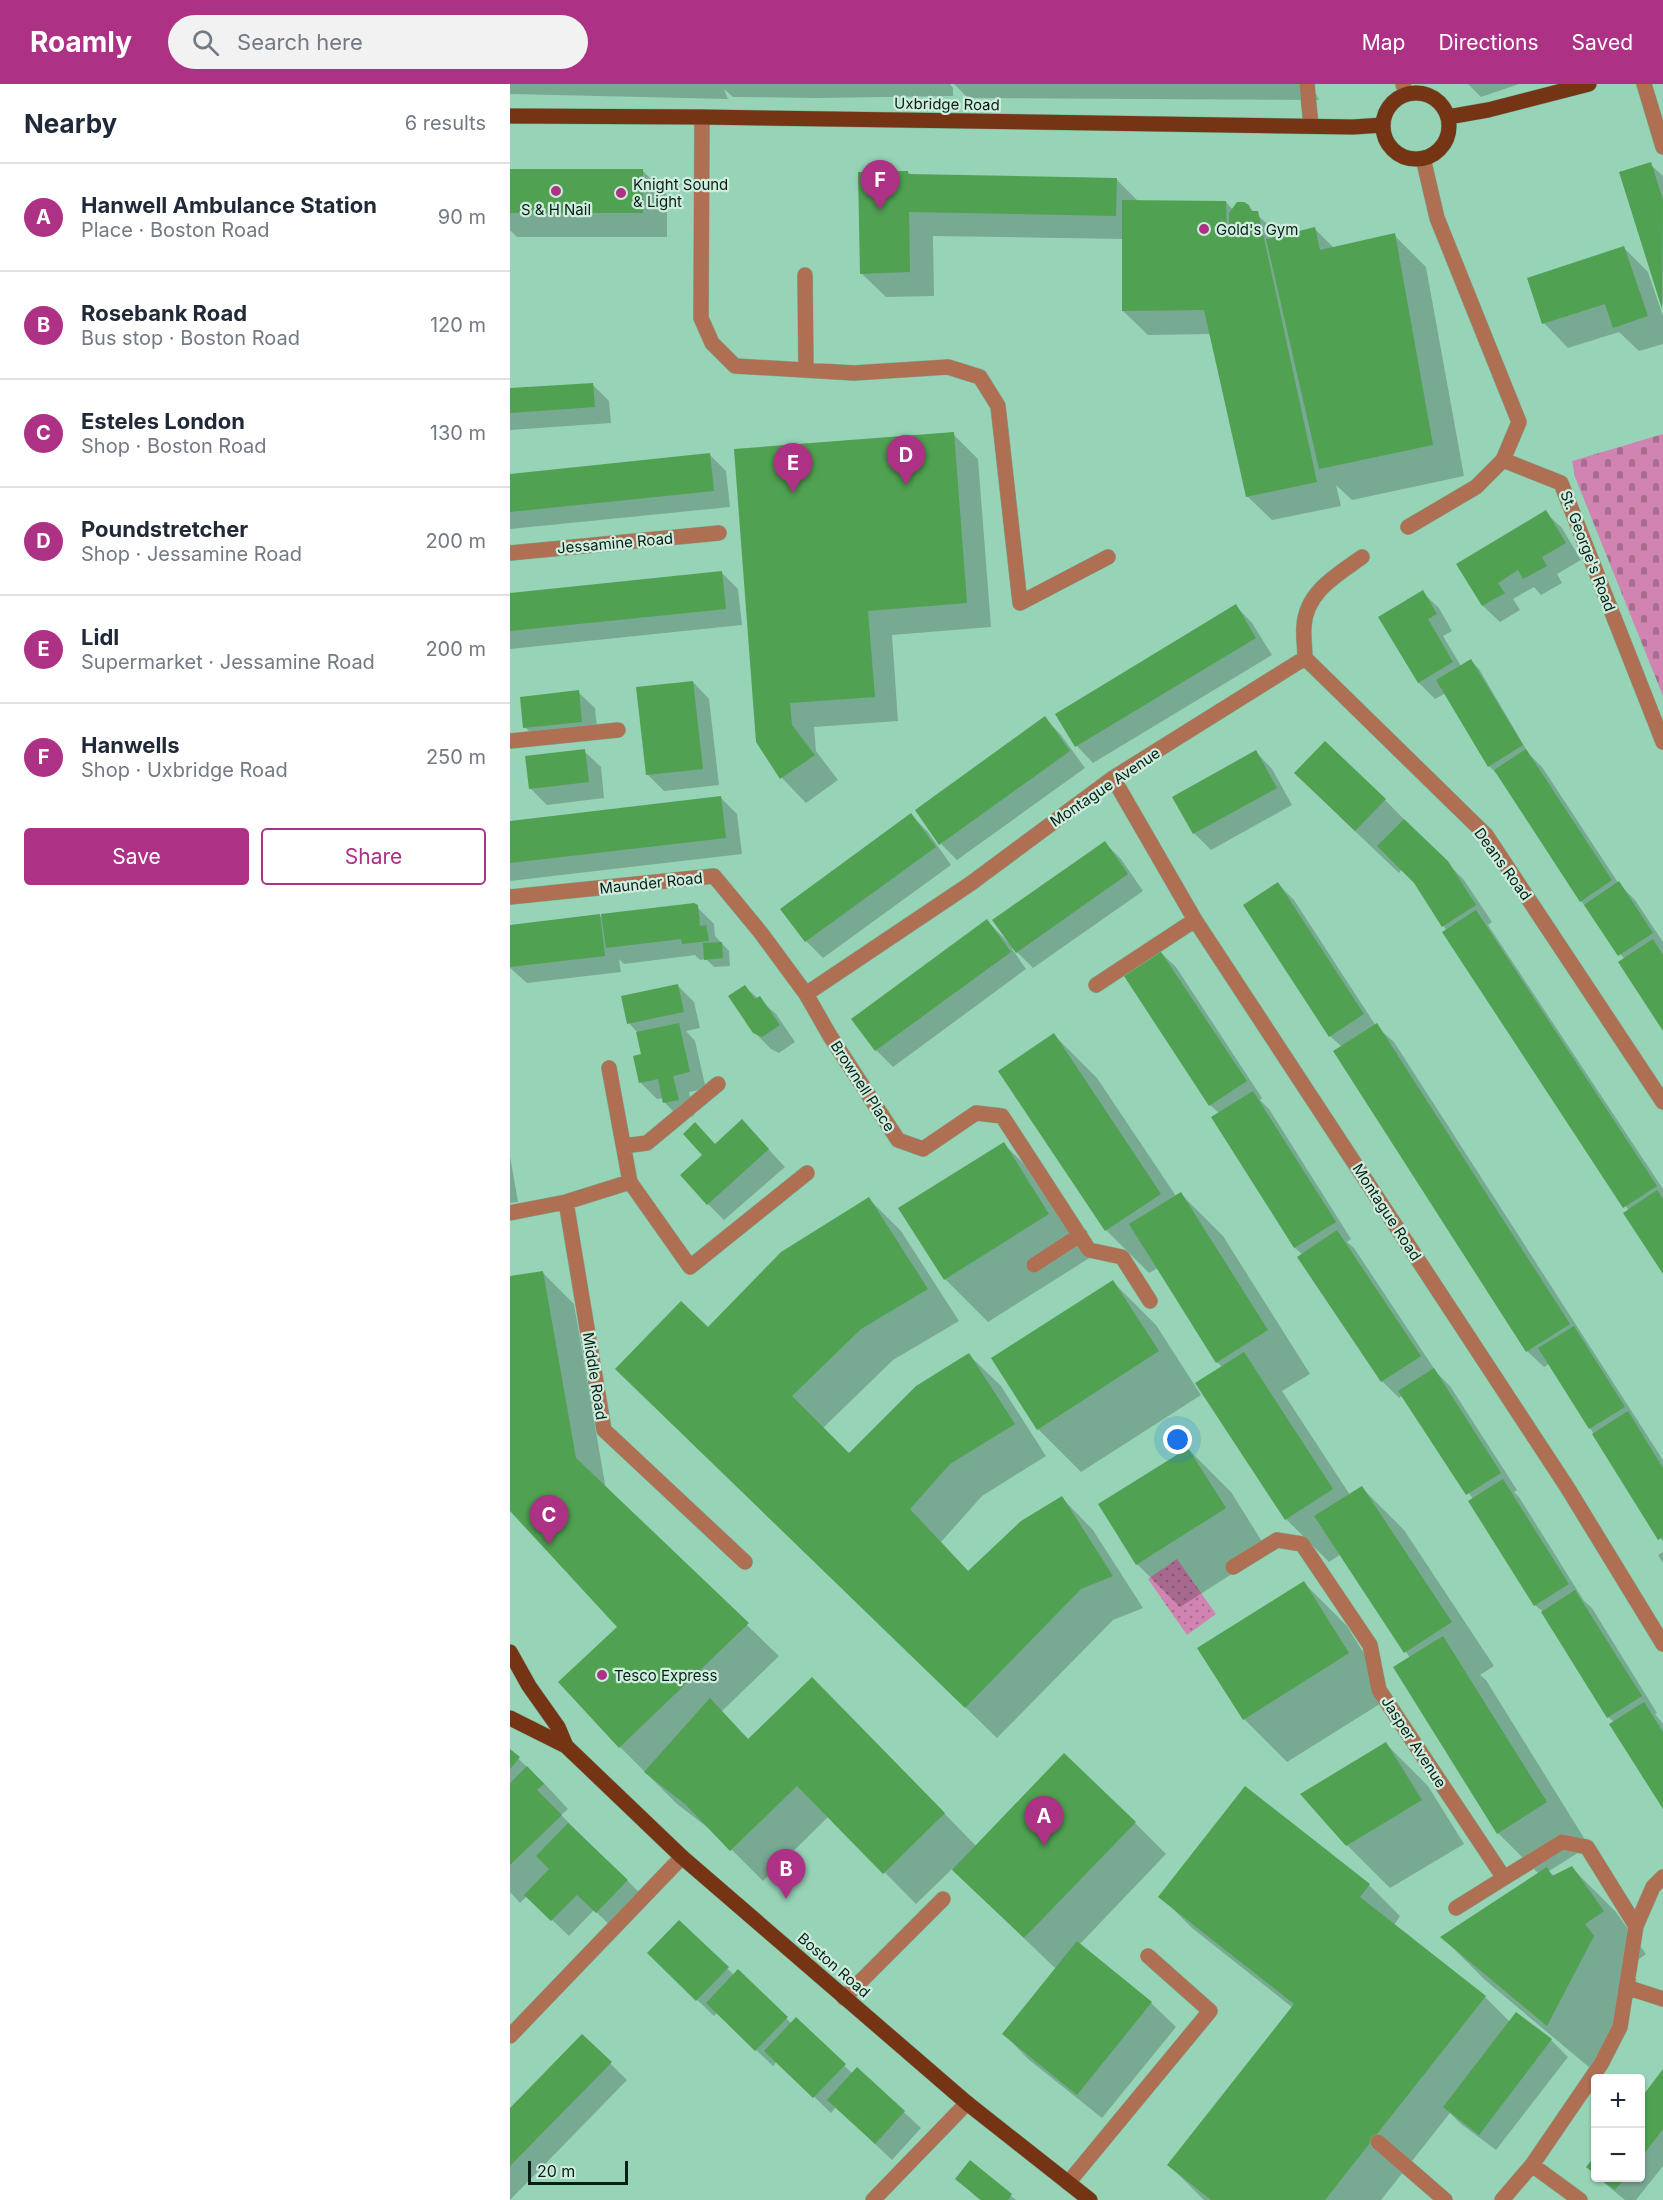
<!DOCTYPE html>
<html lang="en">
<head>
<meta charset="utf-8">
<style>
  :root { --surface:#fff; --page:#f2f2f3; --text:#1f2937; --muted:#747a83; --line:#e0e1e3; --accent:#ad3184 }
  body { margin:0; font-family:Inter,sans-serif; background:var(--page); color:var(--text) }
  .controls { position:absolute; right:18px; bottom:18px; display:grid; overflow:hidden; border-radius:6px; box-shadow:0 2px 4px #0004 }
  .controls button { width:54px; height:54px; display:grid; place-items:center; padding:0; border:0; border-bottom:2px solid var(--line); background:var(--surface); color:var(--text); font:30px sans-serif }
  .scale { position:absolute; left:18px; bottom:15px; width:100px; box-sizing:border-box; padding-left:6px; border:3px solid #072016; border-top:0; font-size:16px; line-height:21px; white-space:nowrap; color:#072016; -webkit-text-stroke:4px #cfedde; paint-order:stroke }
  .you { position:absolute; left:668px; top:1356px; width:21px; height:21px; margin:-15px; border:4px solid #fff; border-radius:50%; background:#1a73e8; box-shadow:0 0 0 9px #1a73e833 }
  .badge { display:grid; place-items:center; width:39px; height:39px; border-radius:50%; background:var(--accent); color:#fff; font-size:20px; font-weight:700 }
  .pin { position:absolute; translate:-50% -50px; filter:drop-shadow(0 2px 3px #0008) }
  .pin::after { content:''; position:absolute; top:32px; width:21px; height:18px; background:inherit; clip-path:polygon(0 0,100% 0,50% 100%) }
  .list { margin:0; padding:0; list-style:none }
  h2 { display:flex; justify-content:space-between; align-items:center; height:78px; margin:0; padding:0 24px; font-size:26px }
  h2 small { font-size:20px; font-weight:400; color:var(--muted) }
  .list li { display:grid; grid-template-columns:39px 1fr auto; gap:18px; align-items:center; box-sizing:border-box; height:108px; padding:0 24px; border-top:2px solid var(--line) }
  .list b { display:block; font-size:22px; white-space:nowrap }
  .list p { margin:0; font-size:20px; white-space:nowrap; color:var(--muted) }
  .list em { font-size:20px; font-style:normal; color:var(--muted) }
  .actions { display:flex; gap:12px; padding:18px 24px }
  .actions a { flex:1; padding:14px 0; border:2px solid var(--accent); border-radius:6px; text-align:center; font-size:21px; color:var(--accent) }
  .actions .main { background:var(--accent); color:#fff }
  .icon { flex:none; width:33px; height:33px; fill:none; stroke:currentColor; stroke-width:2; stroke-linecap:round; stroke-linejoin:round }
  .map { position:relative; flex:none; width:1153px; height:2116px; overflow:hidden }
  header { display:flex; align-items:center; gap:36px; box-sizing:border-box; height:84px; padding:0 30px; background:var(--accent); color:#fff }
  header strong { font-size:28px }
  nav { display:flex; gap:33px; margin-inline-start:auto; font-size:21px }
  .search { width:420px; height:54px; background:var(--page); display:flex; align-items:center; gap:15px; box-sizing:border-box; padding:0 21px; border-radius:33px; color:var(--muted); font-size:22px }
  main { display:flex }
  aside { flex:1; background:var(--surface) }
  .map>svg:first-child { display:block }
</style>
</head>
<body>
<header>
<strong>Roamly</strong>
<div class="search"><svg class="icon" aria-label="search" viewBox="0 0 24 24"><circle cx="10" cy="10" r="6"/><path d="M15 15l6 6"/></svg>Search here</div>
<nav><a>Map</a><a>Directions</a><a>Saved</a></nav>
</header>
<main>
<aside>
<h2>Nearby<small>6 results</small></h2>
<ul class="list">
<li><span class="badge">A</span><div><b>Hanwell Ambulance Station</b><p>Place · Boston Road</p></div><em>90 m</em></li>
<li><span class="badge">B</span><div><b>Rosebank Road</b><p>Bus stop · Boston Road</p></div><em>120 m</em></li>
<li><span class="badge">C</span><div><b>Esteles London</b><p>Shop · Boston Road</p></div><em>130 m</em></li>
<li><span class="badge">D</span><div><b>Poundstretcher</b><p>Shop · Jessamine Road</p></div><em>200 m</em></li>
<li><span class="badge">E</span><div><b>Lidl</b><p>Supermarket · Jessamine Road</p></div><em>200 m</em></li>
<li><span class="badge">F</span><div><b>Hanwells</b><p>Shop · Uxbridge Road</p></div><em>250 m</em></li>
</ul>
<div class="actions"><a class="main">Save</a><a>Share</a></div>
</aside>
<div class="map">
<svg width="1153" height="2116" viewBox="0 0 1153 2116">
  <defs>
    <pattern id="cemetery-stones" width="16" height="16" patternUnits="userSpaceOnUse" patternTransform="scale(1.5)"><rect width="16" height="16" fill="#d184b1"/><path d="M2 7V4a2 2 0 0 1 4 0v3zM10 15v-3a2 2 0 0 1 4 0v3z" fill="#a86c8f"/></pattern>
    <pattern id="park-dots" width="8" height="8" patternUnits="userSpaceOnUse" patternTransform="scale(1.5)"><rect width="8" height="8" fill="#d184b1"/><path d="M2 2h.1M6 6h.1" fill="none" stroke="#a86c8f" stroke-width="1.8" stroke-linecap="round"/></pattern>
  </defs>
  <rect width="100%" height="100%" fill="#97d4b7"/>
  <path fill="url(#cemetery-stones)" d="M1153,350v262l-88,-219 -3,-16z"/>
  <path fill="url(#park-dots)" d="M667,1475l39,55 -29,21 -39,-56z"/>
  <path fill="#0003" d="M0,0h440l3,4v8l-134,2 -86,-1 -9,-8 4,10 -218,-5z
    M444,0h357l8,16 -351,-2z
    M958,0h51l-38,13z
    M1140,80l13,12v130l-42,-133z
    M0,86l133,1 24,24v42h-150l-7,-7z
    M398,88l3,3 205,4 23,23h87l7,8 15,-4 33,31 33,-9 20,20 60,-13 32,32 38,209 -112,24 -16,-15 5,21 -69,14 -25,-24 -36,-162 -63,1 -25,-24 1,-72 -191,-3 1,60 -48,1 -25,-24z
    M1114,164l24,24 15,44v28l-24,7 -20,-19 -51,16 -24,-25z
    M82,300l17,17 2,22 -101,7v-40z
    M443,350l25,25 13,168 -99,8 6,86 -84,6 2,24 22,29 -32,23 -24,-25 -25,-36z
    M200,371l16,16 4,36 -220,22v-54z
    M1035,428l17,16 19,32 -24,14 5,9 -21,12 -7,-8 -21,12 7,11 -20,12 -17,-16 -25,-42z
    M212,489l16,16 4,36 -232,24v-55z
    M912,508l17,16 13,23 -9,5 18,30 10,-5 8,8 50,85 13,13 77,117 16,16 28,42v86l-43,-65 5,-3 -44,-59 -84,-127 -8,-8 -43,-73 -11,6 -16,-16 -39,-66z
    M726,522l16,17 20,32 -179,108 -16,-17 -20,-32z
    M183,598l16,17 10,86 -55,6 -17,-17z
    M68,608l17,16 3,30 -57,6 -16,-17z
    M535,634l16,17 24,33 -128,92 -16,-16z
    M74,667l17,16 3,31 -57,7 -17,-17z
    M746,668l16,17 20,36 -81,45 -17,-17z
    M211,714l16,16 5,40 -232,27v-58z
    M875,716l79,80 28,42 -4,3 175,264v82l-38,-57 4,-3 -214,-329 -13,-13 -3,4 -60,-57z
    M401,731l17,17 23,33 -128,93 -17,-17 -24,-32z
    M595,759l16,16 22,32 -110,77 -20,-20 -1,1 14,20 -133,98 -17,-17 111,-129 21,21z
    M768,800l16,16 82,126 18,16 269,418v82l-114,-178 -5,3 -17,-16 -185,-304 -12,-11 -85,-131z
    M187,823l17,17 1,12 14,15 1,15 -16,1 -8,-8 -6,1 -5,-5 -71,9 -5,-5 2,13 -94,11 -17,-15v-42l89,-11 5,5z
    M649,867l17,16 86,131 -2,2 9,9 82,130 -4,3 7,6 83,125 13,13 67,104 -3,2 5,5 65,104 8,7 65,105 -2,1 8,10v82l-52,-82 3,-2 -6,-5 -66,-106 -7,-6 -62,-106 -70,-104 -4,3 -17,-17 -83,-123 4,-3 -8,-7 -82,-131 6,-4 -9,-8z
    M168,902l16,16 6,26 -14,3 9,10 11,48 -17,3 5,24 -13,3 -16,-16 -1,-5 -7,1 -16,-16 2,-27 -5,-23 -9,-10z
    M235,903l31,27 19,28 -16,11 -8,-4 -17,-17z
    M544,951l43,43 79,118 4,-3 43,43 87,138 -28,17 68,104 11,-8 43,43 90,136 -14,9 6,5 103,166 -40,25 6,6 17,-9 43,43 31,43 -19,14 10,12 -47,88 -105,-88 -43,-43 97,-63 -41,-41 -88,-175 -69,-104 -12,8 -43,-43 -64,-152 -5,-5 -59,-94 -9,5 -43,-43 -106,-159z
    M248,1054l27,29 -61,53 -16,-16z
    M494,1060l43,43 44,70 -103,65 -43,-43z
    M0,1072l8,46 -8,1z
    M359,1115l32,32 58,90 -66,39 -70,68 26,27 120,-100 32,31 45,70 -64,40 -41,46 28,30 93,-74 31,32 50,78 -30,12 -116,118 -348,-337 59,-72z
    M32,1188l32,32 32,186 173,166 -58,56 28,28 95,-30 132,136 159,-23 31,31 -87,91 72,58 25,24 -74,91 -74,-59 -24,-25 52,-65 -104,-100 -36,35 -87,-88 -66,65 -47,-47 -39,-30 -57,-57v-120l-110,-118v-231z
    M603,1198l43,43 45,70 -120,77 -43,-43z
    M678,1365l43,43 37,59 -88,56 -43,-43z
    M1153,1468v11l-5,-8z
    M794,1499l43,43 44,71 -104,65 -43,-43z
    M875,1659l43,43 36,58 -74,44 -43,-43 -45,-51z
    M0,1667l33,31 25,27 -7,6 83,82 -30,32 -20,-19 -25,26 -42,-40 -7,7 -10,-11z
    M859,1801l31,31 -6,9 91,72 25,25 6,-8 35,26 17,17 -72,93 -35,-26 -11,-11 -69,87h-177l-35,-35 124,-157 -101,-80 -32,-32z
    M169,1838l55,53 4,-4 54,53 4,-5 57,55 4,-5 64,59 -29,32 -56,-53 -5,6 -54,-52 -4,5 -56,-53 -3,3 -48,-46z
    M72,1952l45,44 -117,120v-90z
    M1153,1988v94l-27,34h-11l-27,-22h42v-78z
    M461,2078l40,34 5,4h-36l-6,-5 -17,-16z"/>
  <path fill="#50a252" d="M1141,78l12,38 -1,109 -43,-137z
    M0,85h133v44h-133z
    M398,87v3l209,4 -1,38 -207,-4 1,60 -50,2 -2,-102z
    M612,116l104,1 1,34h2v-22l8,-11h7l5,3 2,6h7l59,271 -71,15 -42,-187 -82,1z
    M805,143l5,23 75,-17 38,212 -114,24 -53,-230z
    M1114,162l24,70 -35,12 -8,-24 -63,20 -15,-46z
    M83,299l2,24 -85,6v-25z
    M444,348l13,171 -99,8 7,86 -85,6 2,22 23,30 -35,24 -24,-37 -22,-293z
    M200,369l4,38 -204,21v-38z
    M1036,426l20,33 -24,14 5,9 -24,13 -5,-9 -20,13 7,10 -23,13 -26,-42z
    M212,487l4,38 -216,22v-38z
    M913,506l14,24 -9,5 25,43 -35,21 -40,-66z
    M726,520l20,34 -181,109 -20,-33z
    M961,575l52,86 -35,22 -52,-87z
    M183,597l10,88 -57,6 -10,-88z
    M69,606l3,32 -59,6 -3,-31z
    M535,632l25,35 -131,94 -24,-35z
    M815,657l61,58 -31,32 -61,-58z
    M75,665l4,33 -60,7 -4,-33z
    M1016,665l86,131 -32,22 -86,-132z
    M746,666l21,38 -84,46 -21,-37z
    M211,712l5,42 -216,25v-42z
    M401,729l25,34 -131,95 -25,-33z
    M894,735l44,42 28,44 -34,22 -28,-44 -37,-37z
    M595,757l23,33 -112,79 -24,-33z
    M1109,797l34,52 -35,23 -34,-51z
    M768,798l86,132 -35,23 -86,-132z
    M184,819l4,2 2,21 6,-1 3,16 -27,3 -1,-5 -75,9 -5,-34z
    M966,826l181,276 -34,22 -181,-276z
    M90,830l5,42 -95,11v-42z
    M477,835l24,33 -136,99 -24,-32z
    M1143,855l10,16v76l-45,-69z
    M212,858l1,16 -19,2 -1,-17z
    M649,865l88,132 -38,25 -87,-133z
    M168,900l6,28 -57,12 -6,-28z
    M235,901l10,14 5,-3 20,29 -18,12 -9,-4 -25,-37z
    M169,939l11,49 -17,4 6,24 -16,3 -5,-24 -19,4 -6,-27 8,-2 -5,-22z
    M867,939l193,301 -44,28 -193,-301z
    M544,949l107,161 -56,37 -107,-160z
    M743,1007l83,131 -42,26 -83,-131z
    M232,1035l27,30 -62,56 -27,-30 22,-20 -19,-21 12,-12 20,22z
    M494,1058l45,72 -105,66 -46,-72z
    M1147,1106l6,9v75l-40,-61z
    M671,1108l87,138 -52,33 -87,-139z
    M359,1113l59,92 -67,40 -69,67 57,57 67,-67 53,-33 46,71 -65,40 -40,45 58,62 53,-50 41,-25 51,80 -32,13 -116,119 -350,-339 66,-68 27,26 73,-75z
    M827,1146l84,126 -40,26 -84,-125z
    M33,1187l33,187 173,165 -130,125 -61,-66 59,-55 -107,-116v-235z
    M603,1196l46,71 -122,79 -46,-72z
    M1064,1242l51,81 -36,22 -51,-81z
    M734,1268l89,137 -48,31 -90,-137z
    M924,1284l67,105 -35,22 -68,-104z
    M1118,1327l35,57v69l-5,3 -66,-106z
    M678,1364l38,60 -90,57 -38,-61z
    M993,1395l66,105 -35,22 -66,-105z
    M852,1402l90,136 -48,31 -90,-137z
    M794,1497l45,72 -106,67 -46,-72z
    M1065,1506l67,106 -35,22 -66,-106z
    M933,1552l104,166 -50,32 -104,-167z
    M302,1593l133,136 -62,61 -86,-88 -67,65 -44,-46 -42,-33 66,-74 38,41z
    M1134,1618l19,30v77l-54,-85z
    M876,1658l36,58 -76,46 -46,-52z
    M0,1665l10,8 -10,12z
    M554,1669l72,69 -112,116 -72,-68z
    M17,1682l17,18 -7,6 25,25 -52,50v-82z
    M735,1702l125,98 -10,13 126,99 -161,204h-114l-44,-35 127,-161 -136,-107z
    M58,1739l60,57 -32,33 -19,-18 -26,26 -27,-26 25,-26 -13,-13z
    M1062,1782l32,45 -19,13 9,12 -47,90 -107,-89 107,-70 5,9z
    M169,1836l50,47 -33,34 -49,-48z
    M567,1857l75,61 -75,93 -75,-61z
    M228,1885l50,48 -33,34 -49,-48z
    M1006,1928l36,27 -73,96 -36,-28z
    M286,1933l50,47 -33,34 -49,-47z
    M72,1950l30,28 -102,104v-58z
    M347,1983l48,44 -30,33 -48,-44z
    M1153,1985v60l-22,29v-60z
    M1086,2071v20l-10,-8z
    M460,2076l42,34 -4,6h-27l-26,-21z
    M1089,2094h26l-10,12z"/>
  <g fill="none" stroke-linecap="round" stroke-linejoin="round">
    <defs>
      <path id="minor" d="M797,0l4,42
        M893,0l3,10
        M1134,0l19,63
        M192,33l-1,201 11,25 23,23 119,7 94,-6 32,10 18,29 22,197 88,-46
        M295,191l1,95
        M993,376l58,23 102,259
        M898,443l68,-40 27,-27 16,-38 -82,-204 -14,-60
        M0,469l209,-20
        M795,574l181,177 177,267
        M795,574c0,-10 -2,-22 -1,-32 2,-34 33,-51 58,-69
        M0,657l108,-11
        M603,694l82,142 372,567 96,157
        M0,813l204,-21 47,57 45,61 24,42 68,104 25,9 53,-36 26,3 87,134 33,7 28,44
        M586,901l99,-65
        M296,910l164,-110 143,-106 192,-120
        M99,984l21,114 60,85 117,-94
        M114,1062l23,-3 71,-59
        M56,1118l38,228 141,132
        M0,1129l56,-11 64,-20
        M524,1181l46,-30
        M723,1483l44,-27 25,4 68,101 9,45 125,188 58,-36 25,5 49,79
        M946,1824l48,-30
        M1116,1903l37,12
        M334,1914l99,-99
        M0,1952l172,-179
        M868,2058l67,58
        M1022,2081l48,35
        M558,2099l142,-172 -62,-55
        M363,2116l94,-97
        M992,2116l30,-35 69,-101 19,-37 16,-101 17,-39 10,-10"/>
      <path id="major" d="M873 42a33 33 0 1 1 66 0a33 33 0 1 1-66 0Z
        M0,32l192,1 651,10 30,-2
        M938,33l40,-7 101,-26
        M0,1568l19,34 29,41 8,19
        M0,1634l56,28 116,111 285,246 123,97"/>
    </defs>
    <use href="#minor" stroke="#7ab097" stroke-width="16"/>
    <use href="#major" stroke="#7ab097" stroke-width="16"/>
    <use href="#minor" stroke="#ae6f53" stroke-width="15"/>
    <use href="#major" stroke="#753414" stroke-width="15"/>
  </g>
  <g fill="#ad3184" stroke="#cfedde" stroke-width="2">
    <circle cx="46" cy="107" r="6"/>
    <circle cx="111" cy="109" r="6"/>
    <circle cx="694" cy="145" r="6"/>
    <circle cx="92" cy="1591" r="6"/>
  </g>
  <g text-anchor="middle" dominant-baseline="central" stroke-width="4.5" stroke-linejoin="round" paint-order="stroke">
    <g font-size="15" fill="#072016" stroke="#cfedde">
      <text transform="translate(437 20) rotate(1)">Uxbridge Road</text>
      <text transform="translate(105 459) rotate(-5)">Jessamine Road</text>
      <text transform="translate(1078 467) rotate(69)">St. George's Road</text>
      <text transform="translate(595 703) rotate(-34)">Montague Avenue</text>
      <text transform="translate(993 780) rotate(54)">Deans Road</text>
      <text transform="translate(141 799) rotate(-6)">Maunder Road</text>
      <text transform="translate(353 1002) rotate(57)">Brownell Place</text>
      <text transform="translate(877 1128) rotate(57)">Montague Road</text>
      <text transform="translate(85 1292) rotate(81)">Middle Road</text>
      <text transform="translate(904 1658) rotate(57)">Jasper Avenue</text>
      <text transform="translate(324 1881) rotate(41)">Boston Road</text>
    </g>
    <g font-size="15" fill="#072016" stroke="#cfedde" text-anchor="start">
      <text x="123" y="100">Knight Sound<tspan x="123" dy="17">&amp; Light</tspan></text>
      <text x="46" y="125" text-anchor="middle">S &amp; H Nail</text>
      <text x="706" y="145">Gold's Gym</text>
      <text x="104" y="1591">Tesco Express</text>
    </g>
  </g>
</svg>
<div class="controls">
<button>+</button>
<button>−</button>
</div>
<div class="scale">20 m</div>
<div class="you"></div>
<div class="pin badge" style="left:534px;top:1762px">A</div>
<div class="pin badge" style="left:276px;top:1815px">B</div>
<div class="pin badge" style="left:39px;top:1461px">C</div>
<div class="pin badge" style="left:396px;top:401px">D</div>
<div class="pin badge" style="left:283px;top:409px">E</div>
<div class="pin badge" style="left:370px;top:126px">F</div>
</div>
</main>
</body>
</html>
